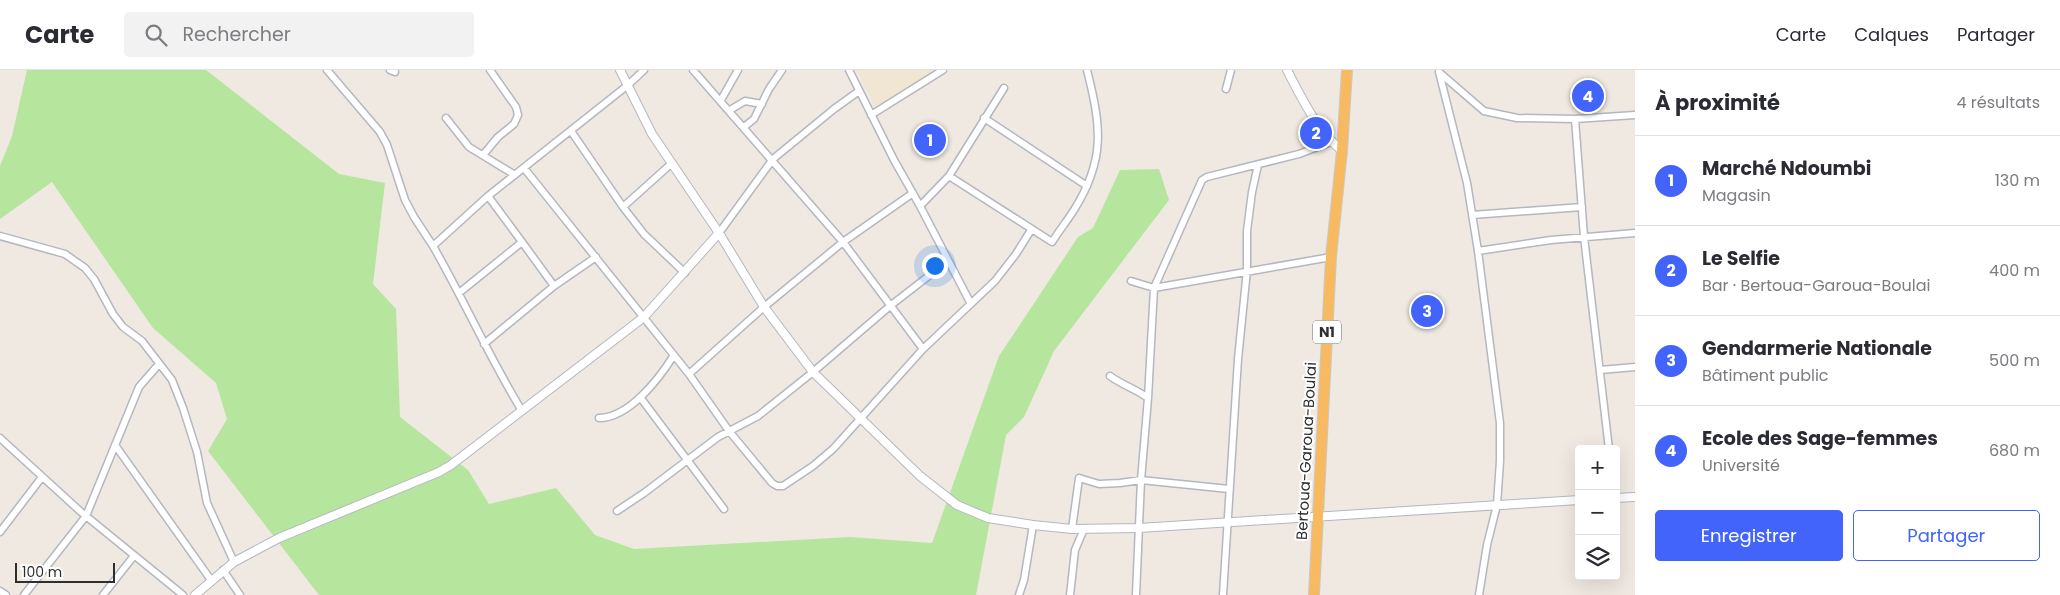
<!DOCTYPE html>
<html lang="fr">
<head>
<meta charset="utf-8">
<style>
  :root { --surface:#fff; --page:#f2f2f3; --text:#2b2b33; --muted:#7c7c81; --line:#e1e1e2; --accent:#4264fb }
  body { margin:0; font-family:Poppins,sans-serif; background:var(--page); color:var(--text) }
  .controls { position:absolute; right:15px; bottom:15px; display:grid; overflow:hidden; border-radius:5px; box-shadow:0 5px 20px #0002 }
  .controls button { width:45px; height:45px; display:grid; place-items:center; padding:0; border:0; border-bottom:1px solid var(--line); background:var(--surface); color:var(--text); font:25px sans-serif }
  .scale { position:absolute; left:15px; bottom:12px; width:100px; box-sizing:border-box; padding-left:5px; border:2px solid #2e2e2e; border-top:0; font-size:14px; line-height:18px; white-space:nowrap; color:#2e2e2e; -webkit-text-stroke:4px #fff; paint-order:stroke }
  .you { position:absolute; left:934px; top:195px; width:18px; height:18px; margin:-12px; border:4px solid #fff; border-radius:50%; background:#1a73e8; box-shadow:0 0 0 8px #1a73e833 }
  .badge { display:grid; place-items:center; width:32px; height:32px; border-radius:50%; background:var(--accent); color:#fff; font-size:16px; font-weight:700 }
  .pin { position:absolute; translate:-50% -50%; border:2px solid #fff; box-shadow:0 1px 5px #0006 }
  .list { margin:0; padding:0; list-style:none }
  h2 { display:flex; justify-content:space-between; align-items:center; height:65px; margin:0; padding:0 20px; font-size:21px }
  h2 small { font-size:16px; font-weight:400; color:var(--muted) }
  .list li { display:grid; grid-template-columns:32px 1fr auto; gap:15px; align-items:center; box-sizing:border-box; height:90px; padding:0 20px; border-top:1px solid var(--line) }
  .list b { display:block; font-size:19px; white-space:nowrap }
  .list p { margin:0; font-size:16px; white-space:nowrap; color:var(--muted) }
  .list em { font-size:16px; font-style:normal; color:var(--muted) }
  .actions { display:flex; gap:10px; padding:15px 20px }
  .actions a { flex:1; padding:11px 0; border:1px solid var(--accent); border-radius:5px; text-align:center; font-size:18px; color:var(--accent) }
  .actions .main { background:var(--accent); color:#fff }
  .icon { flex:none; width:28px; height:28px; fill:none; stroke:currentColor; stroke-width:2; stroke-linecap:round; stroke-linejoin:round }
  .map { position:relative; flex:none; width:1635px; height:525px; overflow:hidden }
  header { display:flex; align-items:center; gap:30px; box-sizing:border-box; height:70px; padding:0 25px; background:var(--surface); border-bottom:1px solid var(--line) }
  header strong { font-size:24px }
  nav { display:flex; gap:28px; margin-inline-start:auto; font-size:18px }
  .search { width:350px; height:45px; background:var(--page); display:flex; align-items:center; gap:12px; box-sizing:border-box; padding:0 18px; border-radius:5px; color:var(--muted); font-size:19px }
  main { display:flex }
  aside { flex:1; background:var(--surface) }
  .map>svg:first-child { display:block }
</style>
</head>
<body>
<header>
<strong>Carte</strong>
<div class="search"><svg class="icon" aria-label="search" viewBox="0 0 24 24"><circle cx="10" cy="10" r="6"/><path d="M15 15l6 6"/></svg>Rechercher</div>
<nav><a>Carte</a><a>Calques</a><a>Partager</a></nav>
</header>
<main>
<div class="map">
<svg width="1635" height="525" viewBox="0 0 1635 525">
  <rect width="100%" height="100%" fill="#efe9e1"/>
  <path fill="#f0e6d1" d="M858,0h77l-60,37z"/>
  <path fill="#b6e59e" d="M27,0h179l133,104 46,9 -12,101 23,25 4,108 68,53 21,34 67,-16 39,47 39,14 216,-12 82,6 67,-187 79,-119 15,-9 27,-58 39,-1 10,31 -115,151 -30,66 -18,18 -30,160h-657l-111,-144 19,-32 -11,-36 -63,-55 -101,-146 -52,37v-53l12,-30z"/>
  <g fill="none" stroke-linecap="round" stroke-linejoin="round">
    <defs>
      <path id="minor" d="M327,0l53,62 7,13 18,55 9,17 19,29
        M390,0l5,2
        M693,0l150,172 80,107
        M849,0l45,90 26,46 51,98
        M1439,2l28,111 11,68 22,172v38l-3,44 -10,40 -8,50
        M1440,3l44,38 33,7 58,1 60,-4
        M1226,19l5,-19
        M721,30l17,-30
        M730,40l15,-9 17,3
        M871,45l72,-45
        M446,48l23,29 46,28
        M984,48l103,68
        M1575,49l9,118 25,212
        M744,57l10,-8 15,-30 13,-19
        M571,61l52,76 49,-44
        M483,85l15,-18 16,-13 4,-9 -2,-8 -26,-37
        M524,98l165,206 40,57 43,52 5,3h6l30,-20 20,-17 90,-100 72,-68 21,-27 15,-24
        M949,106l55,-88
        M920,136l29,-30 103,66c7,-11 15,-21 22,-32 32,-51 27,-84 13,-140
        M623,137l21,27 41,39
        M1472,145l110,-8
        M719,163l54,-74 61,-50 25,-18
        M0,166l65,18 20,14 9,11 19,35 10,13 19,14 30,39 11,28 14,44 10,51 27,59
        M522,172l32,44 42,-29
        M1478,181l73,-11 84,-7
        M1131,211l23,7 177,-31
        M459,223l63,-51 -34,-46
        M484,274l70,-58
        M1600,300l35,-3
        M689,304l75,-67 79,-65 70,-49
        M1110,306c12,9 26,13 38,22
        M640,327l84,112
        M522,341c-33,-54 -58,-111 -89,-165l55,-50 140,-111 16,-15
        M599,348c30,0 60,-39 75,-63
        M0,368l81,74 102,83
        M115,375l96,135
        M617,441l27,-18 74,-56 40,-21 55,-44 77,-66 58,-45
        M1072,459l7,-51 20,6 21,-1 21,-3 88,9
        M0,462l42,-55
        M223,500l17,25
        M0,521l6,4
        M24,525l62,-79 53,-129 20,-23
        M103,525l30,-38
        M1019,525l5,-15 9,-55
        M1070,525l5,-45 9,-21
        M1136,525l5,-115 7,-82 6,-110 48,-108 5,-3 92,-23 32,-12
        M1223,525l15,-236 9,-89v-39l5,-39 6,-27"/>
      <path id="tertiary" d="M620,0l32,64 67,99 45,74 49,65 107,104 37,29 31,13 45,7 39,4 67,-1 440,-28
        M1287,0c15,29 30,60 55,81
        M1616,428l19,-1
        M195,525l39,-33 45,-24 160,-66 12,-7 193,-148 75,-84"/>
      <path id="trunk" d="M1314,525l17,-338 11,-106 5,-81"/>
    </defs>
    <use href="#minor" stroke="#b4b7c1" stroke-width="9"/>
    <use href="#tertiary" stroke="#b4b7c1" stroke-width="10"/>
    <use href="#trunk" stroke="#c9c9c9" stroke-width="12"/>
    <use href="#minor" stroke="#fff" stroke-width="6"/>
    <use href="#tertiary" stroke="#fff" stroke-width="8"/>
    <use href="#trunk" stroke="#f8ba60" stroke-width="10"/>
  </g>
  <g text-anchor="middle" dominant-baseline="central" stroke-width="4" stroke-linejoin="round" paint-order="stroke">
    <rect fill="#fff" stroke="#6d6d6d" stroke-width="1" x="1313" y="250.5" width="28" height="23" rx="4"/>
    <g font-size="14" font-weight="bold" fill="#2e2e2e">
      <text x="1327" y="262">N1</text>
    </g>
    <g font-size="15" fill="#2e2e2e" stroke="#fff">
      <text transform="translate(1306 381) rotate(-87)">Bertoua-Garoua-Boulai</text>
    </g>
  </g>
</svg>
<div class="controls">
<button>+</button>
<button>−</button>
<button><svg class="icon" aria-label="layers" viewBox="0 0 24 24"><path d="M12 4l9 5-9 5-9-5zM3 14l9 5 9-5"/></svg></button>
</div>
<div class="scale">100 m</div>
<div class="you"></div>
<div class="pin badge" style="left:930px;top:70px">1</div>
<div class="pin badge" style="left:1316px;top:63px">2</div>
<div class="pin badge" style="left:1427px;top:241px">3</div>
<div class="pin badge" style="left:1588px;top:26px">4</div>
</div>
<aside>
<h2>À proximité<small>4 résultats</small></h2>
<ul class="list">
<li><span class="badge">1</span><div><b>Marché Ndoumbi</b><p>Magasin</p></div><em>130 m</em></li>
<li><span class="badge">2</span><div><b>Le Selfie</b><p>Bar · Bertoua-Garoua-Boulai</p></div><em>400 m</em></li>
<li><span class="badge">3</span><div><b>Gendarmerie Nationale</b><p>Bâtiment public</p></div><em>500 m</em></li>
<li><span class="badge">4</span><div><b>Ecole des Sage-femmes</b><p>Université</p></div><em>680 m</em></li>
</ul>
<div class="actions"><a class="main">Enregistrer</a><a>Partager</a></div>
</aside>
</main>
</body>
</html>
